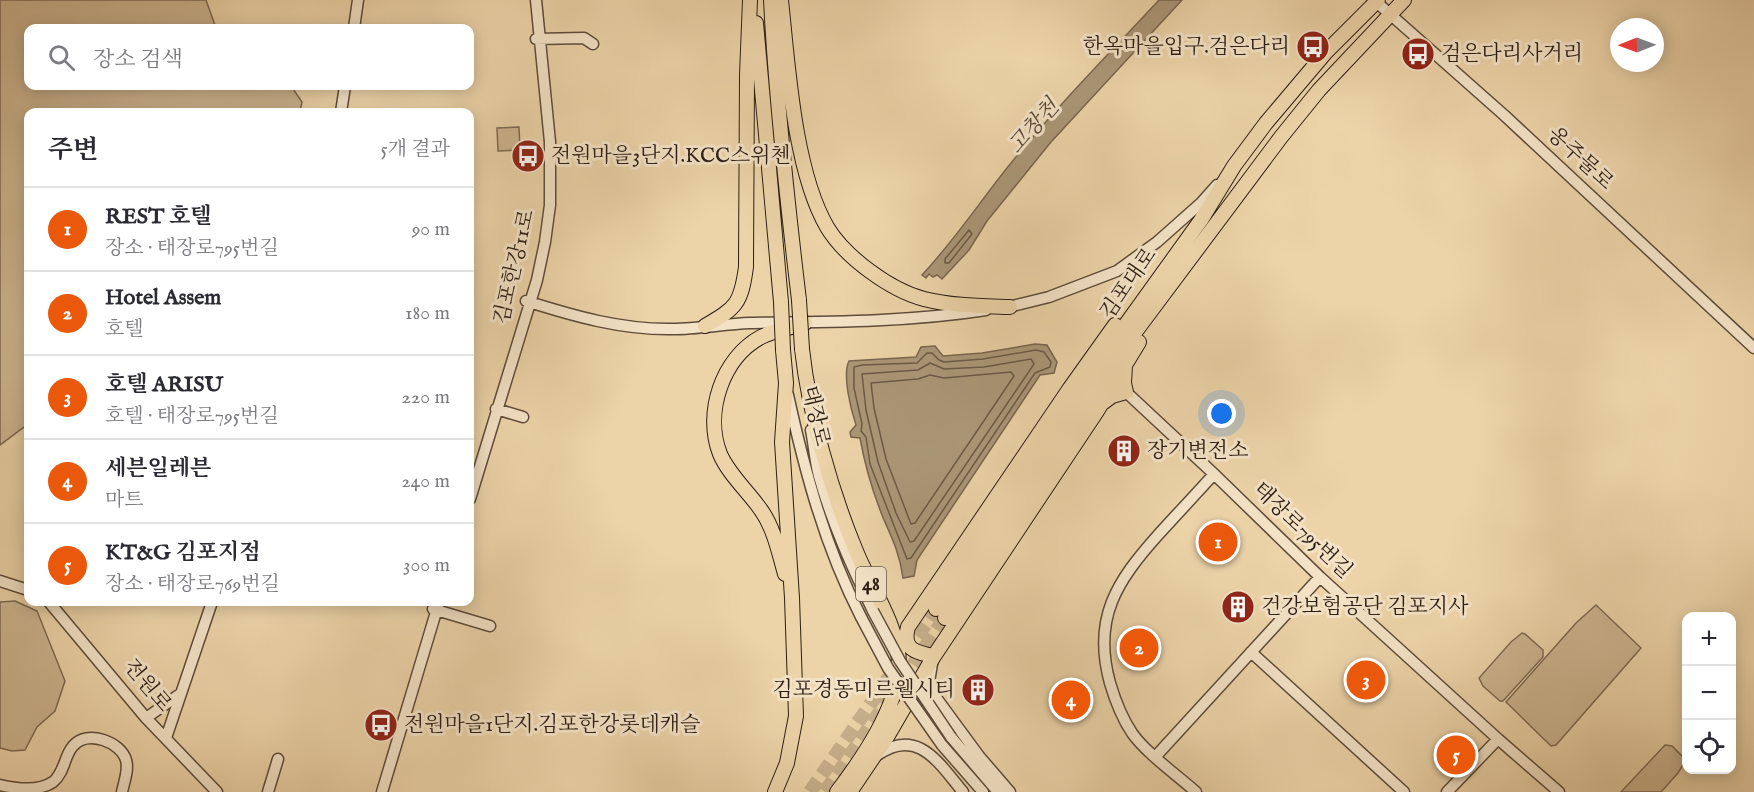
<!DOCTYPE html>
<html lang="ko">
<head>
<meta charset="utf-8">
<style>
  :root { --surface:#fff; --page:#f2f2f3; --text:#2b2b33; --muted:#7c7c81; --line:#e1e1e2; --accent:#ea580c }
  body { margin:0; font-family:"IM FELL English","Noto Serif KR",serif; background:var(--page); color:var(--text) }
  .controls { position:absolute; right:18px; bottom:18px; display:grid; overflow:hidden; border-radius:12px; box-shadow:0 3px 15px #0003 }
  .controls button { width:54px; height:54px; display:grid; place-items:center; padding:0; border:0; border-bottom:2px solid var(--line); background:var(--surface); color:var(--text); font:30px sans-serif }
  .compass { position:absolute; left:1610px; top:18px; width:54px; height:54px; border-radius:50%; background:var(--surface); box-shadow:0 3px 15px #0003; rotate:269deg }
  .you { position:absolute; left:1222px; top:414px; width:21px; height:21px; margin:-15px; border:4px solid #fff; border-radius:50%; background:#1a73e8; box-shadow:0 0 0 9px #1a73e833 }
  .badge { display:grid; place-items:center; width:39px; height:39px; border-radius:50%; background:var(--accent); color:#fff; font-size:20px; font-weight:700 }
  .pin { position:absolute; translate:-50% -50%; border:3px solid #fff; box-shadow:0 2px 6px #0006 }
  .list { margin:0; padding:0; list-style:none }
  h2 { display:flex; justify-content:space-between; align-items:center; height:78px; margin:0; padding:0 24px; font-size:26px }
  h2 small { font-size:20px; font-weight:400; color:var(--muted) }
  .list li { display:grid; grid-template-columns:39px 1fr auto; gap:18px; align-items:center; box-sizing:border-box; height:84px; padding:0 24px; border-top:2px solid var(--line) }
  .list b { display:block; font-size:22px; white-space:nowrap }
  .list p { margin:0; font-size:20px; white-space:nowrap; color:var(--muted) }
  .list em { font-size:20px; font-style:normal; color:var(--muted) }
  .icon { flex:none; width:33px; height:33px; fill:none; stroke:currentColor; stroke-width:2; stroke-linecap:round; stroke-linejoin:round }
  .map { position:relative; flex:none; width:1754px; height:792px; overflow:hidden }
  .search { position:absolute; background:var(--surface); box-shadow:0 3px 15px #0003; left:24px; top:24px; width:450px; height:66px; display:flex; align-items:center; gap:15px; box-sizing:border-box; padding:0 21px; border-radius:12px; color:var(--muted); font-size:22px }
  .panel { position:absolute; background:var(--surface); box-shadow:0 3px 15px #0003; left:24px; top:108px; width:450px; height:498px; border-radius:12px }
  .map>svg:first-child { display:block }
</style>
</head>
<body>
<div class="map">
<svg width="1754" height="792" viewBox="0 0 1754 792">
  <rect width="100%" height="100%" fill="#ecd3a8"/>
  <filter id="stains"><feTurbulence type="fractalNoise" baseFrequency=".00333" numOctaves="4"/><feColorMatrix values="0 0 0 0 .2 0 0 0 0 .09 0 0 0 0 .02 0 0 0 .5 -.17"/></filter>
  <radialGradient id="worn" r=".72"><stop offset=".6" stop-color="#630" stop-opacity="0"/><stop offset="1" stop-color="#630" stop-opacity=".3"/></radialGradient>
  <path fill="#ccb48f" stroke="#7c6a52" stroke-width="1.5" d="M0,0h206l10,28h-188v58h263l11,16 -2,10h-272v312l-28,21z
    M519,127l1,23 -22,1 -1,-23z
    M15,601l22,10 28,70 -10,30 -18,16 -12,23 -13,1 -12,-3v-146z
    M1596,605l45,43 -85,97 -5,1 -45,-44 70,-79z
    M1522,633l3,1 18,16v7l-40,44h-3l-17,-15 -4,-8 32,-36z
    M1665,745l7,1 14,14 -8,13 -17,19h-40z"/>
  <path fill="#ab9676" stroke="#79664f" stroke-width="1.5" d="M1159,0h23l-131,142 -64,79 -18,29 -27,29 -5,-4 -4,2 -4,-3 -3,4 -4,-3c33,-35 59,-75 89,-112 46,-57 98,-109 148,-163z
    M1035,344l12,1 10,17 -3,11 -14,2 -123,185 -3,16 -11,2c-3,-23 -10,-38 -19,-58 -11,-27 -19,-54 -24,-82l-9,-1 -1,-5 6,-7c-5,-15 -14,-50 -7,-64l67,-4 5,-10 14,-1 8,10 39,-3z"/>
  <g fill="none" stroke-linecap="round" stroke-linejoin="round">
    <path stroke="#6c5a46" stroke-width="1.5" d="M969,230l3,4 -23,29h-4v-4z
      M1036,350l8,2 7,10 -1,5 -15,6 -124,185 -4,1 -37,-95 -4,-27 -5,-6 1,-7 -8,-36v-21l8,-2 55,-2 10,-10h5l7,7 5,2 39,-3z
      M1031,359l3,5 -120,177 -4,1 -14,-29 -18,-51 -12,-52 -4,-36 56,-4 12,-7 14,6 40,-2z
      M1011,372l3,4 -99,147 -4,1 -25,-65 -12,-51 -3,-25 47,-4 12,-4 14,3z"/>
    <path stroke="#c6af8b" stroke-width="14" stroke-dasharray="14 7" stroke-linecap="butt" d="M901,682l44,-64
      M810,792l126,-183
      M825,792l63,-92"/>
    <defs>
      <path id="minor" d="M1374,0l130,115 250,233
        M354,28l4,-28
        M536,39l48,-1 9,6
        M341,112l4,-26
        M526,301c48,15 95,29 147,28 25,0 51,-5 77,-6 79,-1 158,-1 236,-13
        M1004,308l45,-11 68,-26 40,-29 44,-39 16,-18
        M1126,392l88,82 106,103 178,162 61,53
        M788,395c17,77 37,152 73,222
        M496,409l27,8
        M811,430c3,15 4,31 8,46 13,47 33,91 54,135
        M470,499l67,-219 8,-38 5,-37v-63l-14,-142
        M0,581l28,9
        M49,602l97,116 71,74
        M433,609l57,17
        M1251,652l153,140
        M932,664l-3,18 3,10 47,64 31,36
        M146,718l34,-24
        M951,737l47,55
        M166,738l46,-136
        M942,745l41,47
        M876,756c41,-30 62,6 87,36
        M1156,756l164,-179
        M0,785c17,4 38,7 53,-3 12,-10 11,-26 20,-36 14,-17 48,-4 53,14 3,10 -2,22 -4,32
        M268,792l10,-33
        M382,792l57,-190
        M1196,792c-19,-17 -50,-39 -64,-59 -10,-15 -17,-33 -22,-50 -18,-65 7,-102 48,-148 19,-21 38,-41 56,-61
        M1447,792l51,-53"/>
      <path id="major" d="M771,0c5,101 16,200 28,300
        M781,0c7,65 13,170 46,227 18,30 63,63 97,72 28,7 57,7 86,8
        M756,23l25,279
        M705,326c31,-18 36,-22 41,-59l1,-192 3,-75
        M802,349c7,64 29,142 54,202 14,35 44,77 43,115 -2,43 -37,93 -62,126
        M1104,402l8,-6 14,-4 -2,-9 1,-18
        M785,574c-6,-21 -11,-46 -24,-64 -13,-19 -32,-35 -41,-56 -16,-41 2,-96 41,-117 13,-7 30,-9 44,-14
        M936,609l180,-271 85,-118 33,-54 32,-43 60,-71 52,-52
        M945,618l185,-279 151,-202 38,-47 85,-90
        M934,656c-20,-4 -32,-7 -26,-29l162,-239 45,-63
        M775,792l12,-29 9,-47 -4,-118 -10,-156 4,-59 -3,-33
        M850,792l37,-55 47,-81 163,-245 42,-69"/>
    </defs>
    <use href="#minor" stroke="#5d4c3a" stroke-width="13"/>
    <use href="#major" stroke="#2d1f15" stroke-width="16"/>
    <use href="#minor" stroke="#f3e2c6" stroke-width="10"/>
    <use href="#major" stroke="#ecd3a8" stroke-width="14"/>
    <defs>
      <path id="minor-bridge" d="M873,611l27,50 51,76
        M861,617l27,51 54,77"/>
      <path id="major-bridge" d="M799,300l3,49
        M781,302l2,48"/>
    </defs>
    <use href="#minor-bridge" stroke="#5d4c3a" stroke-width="13" stroke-linecap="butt"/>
    <use href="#major-bridge" stroke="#2d1f15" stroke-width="16" stroke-linecap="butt"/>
    <use href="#minor-bridge" stroke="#f3e2c6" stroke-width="10"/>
    <use href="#major-bridge" stroke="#ecd3a8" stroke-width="14"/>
  </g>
  <defs>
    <symbol id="bus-disc" viewBox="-11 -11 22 22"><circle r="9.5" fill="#8f2418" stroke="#f3e2c6"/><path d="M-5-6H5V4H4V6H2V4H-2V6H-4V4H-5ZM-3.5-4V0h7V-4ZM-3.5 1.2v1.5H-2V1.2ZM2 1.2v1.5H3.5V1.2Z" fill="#fff"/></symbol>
    <symbol id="building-disc" viewBox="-11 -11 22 22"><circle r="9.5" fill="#8f2418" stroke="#f3e2c6"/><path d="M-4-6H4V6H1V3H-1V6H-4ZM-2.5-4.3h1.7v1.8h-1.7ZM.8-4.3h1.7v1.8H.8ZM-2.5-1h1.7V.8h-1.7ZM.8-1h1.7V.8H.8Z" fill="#fff"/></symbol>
  </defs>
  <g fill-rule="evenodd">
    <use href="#bus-disc" x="1294" y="28" width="38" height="38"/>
    <use href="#bus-disc" x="1399" y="35" width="38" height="38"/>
    <use href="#bus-disc" x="509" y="137" width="38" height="38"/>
    <use href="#building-disc" x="1105" y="432" width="38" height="38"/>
    <use href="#building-disc" x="1219" y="588" width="38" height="38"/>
    <use href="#building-disc" x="959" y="671" width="38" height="38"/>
    <use href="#bus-disc" x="362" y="706" width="38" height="38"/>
  </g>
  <g text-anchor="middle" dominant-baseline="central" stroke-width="6" stroke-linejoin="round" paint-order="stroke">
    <rect fill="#f3e2c6" stroke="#685a4a" stroke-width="1.5" x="856" y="567" width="30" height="34" rx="4.5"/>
    <g font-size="20" font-weight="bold" fill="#2d1f15">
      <text x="871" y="584">48</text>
    </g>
    <g font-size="21" fill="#2d1f15" stroke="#f3e2c6" text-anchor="start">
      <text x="1290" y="47" text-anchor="end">한옥마을입구.검은다리</text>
      <text x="1441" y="54">검은다리사거리</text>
      <text x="551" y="156">전원마을3단지.KCC스위첸</text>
      <text x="1147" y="451">장기변전소</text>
      <text x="1261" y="607">건강보험공단 김포지사</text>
      <text x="955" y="690" text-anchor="end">김포경동미르웰시티</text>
      <text x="404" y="725">전원마을1단지.김포한강롯데캐슬</text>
    </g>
    <g font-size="21" fill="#2d1f15" stroke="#f3e2c6">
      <text transform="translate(1580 159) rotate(43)">옹주물로</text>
      <text transform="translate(515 267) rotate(-77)">김포한강11로</text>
      <text transform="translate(1129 284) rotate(-55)">김포대로</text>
      <text transform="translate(815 416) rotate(77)">태장로</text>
      <text transform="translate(1302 531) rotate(44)">태장로795번길</text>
      <text transform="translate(147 686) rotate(50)">전원로</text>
    </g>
    <g font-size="22" font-style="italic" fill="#594937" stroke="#f3e2c6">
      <text transform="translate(1034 127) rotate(-48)">고창천</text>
    </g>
  </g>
  <rect width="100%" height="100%" filter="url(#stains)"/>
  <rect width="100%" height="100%" fill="url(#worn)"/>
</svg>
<div class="controls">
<button>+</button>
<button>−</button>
<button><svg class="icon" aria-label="locate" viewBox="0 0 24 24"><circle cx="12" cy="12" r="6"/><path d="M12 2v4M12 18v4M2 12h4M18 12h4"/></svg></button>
</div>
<svg class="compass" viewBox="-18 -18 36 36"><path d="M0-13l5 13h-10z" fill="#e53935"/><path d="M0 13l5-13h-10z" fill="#7c7c81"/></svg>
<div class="you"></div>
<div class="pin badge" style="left:1218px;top:542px">1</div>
<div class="pin badge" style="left:1139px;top:648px">2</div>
<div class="pin badge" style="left:1366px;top:680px">3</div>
<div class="pin badge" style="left:1071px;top:700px">4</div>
<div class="pin badge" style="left:1456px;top:755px">5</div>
<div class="search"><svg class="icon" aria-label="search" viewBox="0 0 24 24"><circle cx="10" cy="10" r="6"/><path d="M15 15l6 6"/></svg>장소 검색</div>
<section class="panel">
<h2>주변<small>5개 결과</small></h2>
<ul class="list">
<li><span class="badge">1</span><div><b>REST 호텔</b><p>장소 · 태장로795번길</p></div><em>90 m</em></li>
<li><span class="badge">2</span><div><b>Hotel Assem</b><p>호텔</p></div><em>180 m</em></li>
<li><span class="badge">3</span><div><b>호텔 ARISU</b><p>호텔 · 태장로795번길</p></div><em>220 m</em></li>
<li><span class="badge">4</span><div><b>세븐일레븐</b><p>마트</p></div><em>240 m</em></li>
<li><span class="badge">5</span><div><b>KT&amp;G 김포지점</b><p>장소 · 태장로769번길</p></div><em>300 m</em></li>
</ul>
</section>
</div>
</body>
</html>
